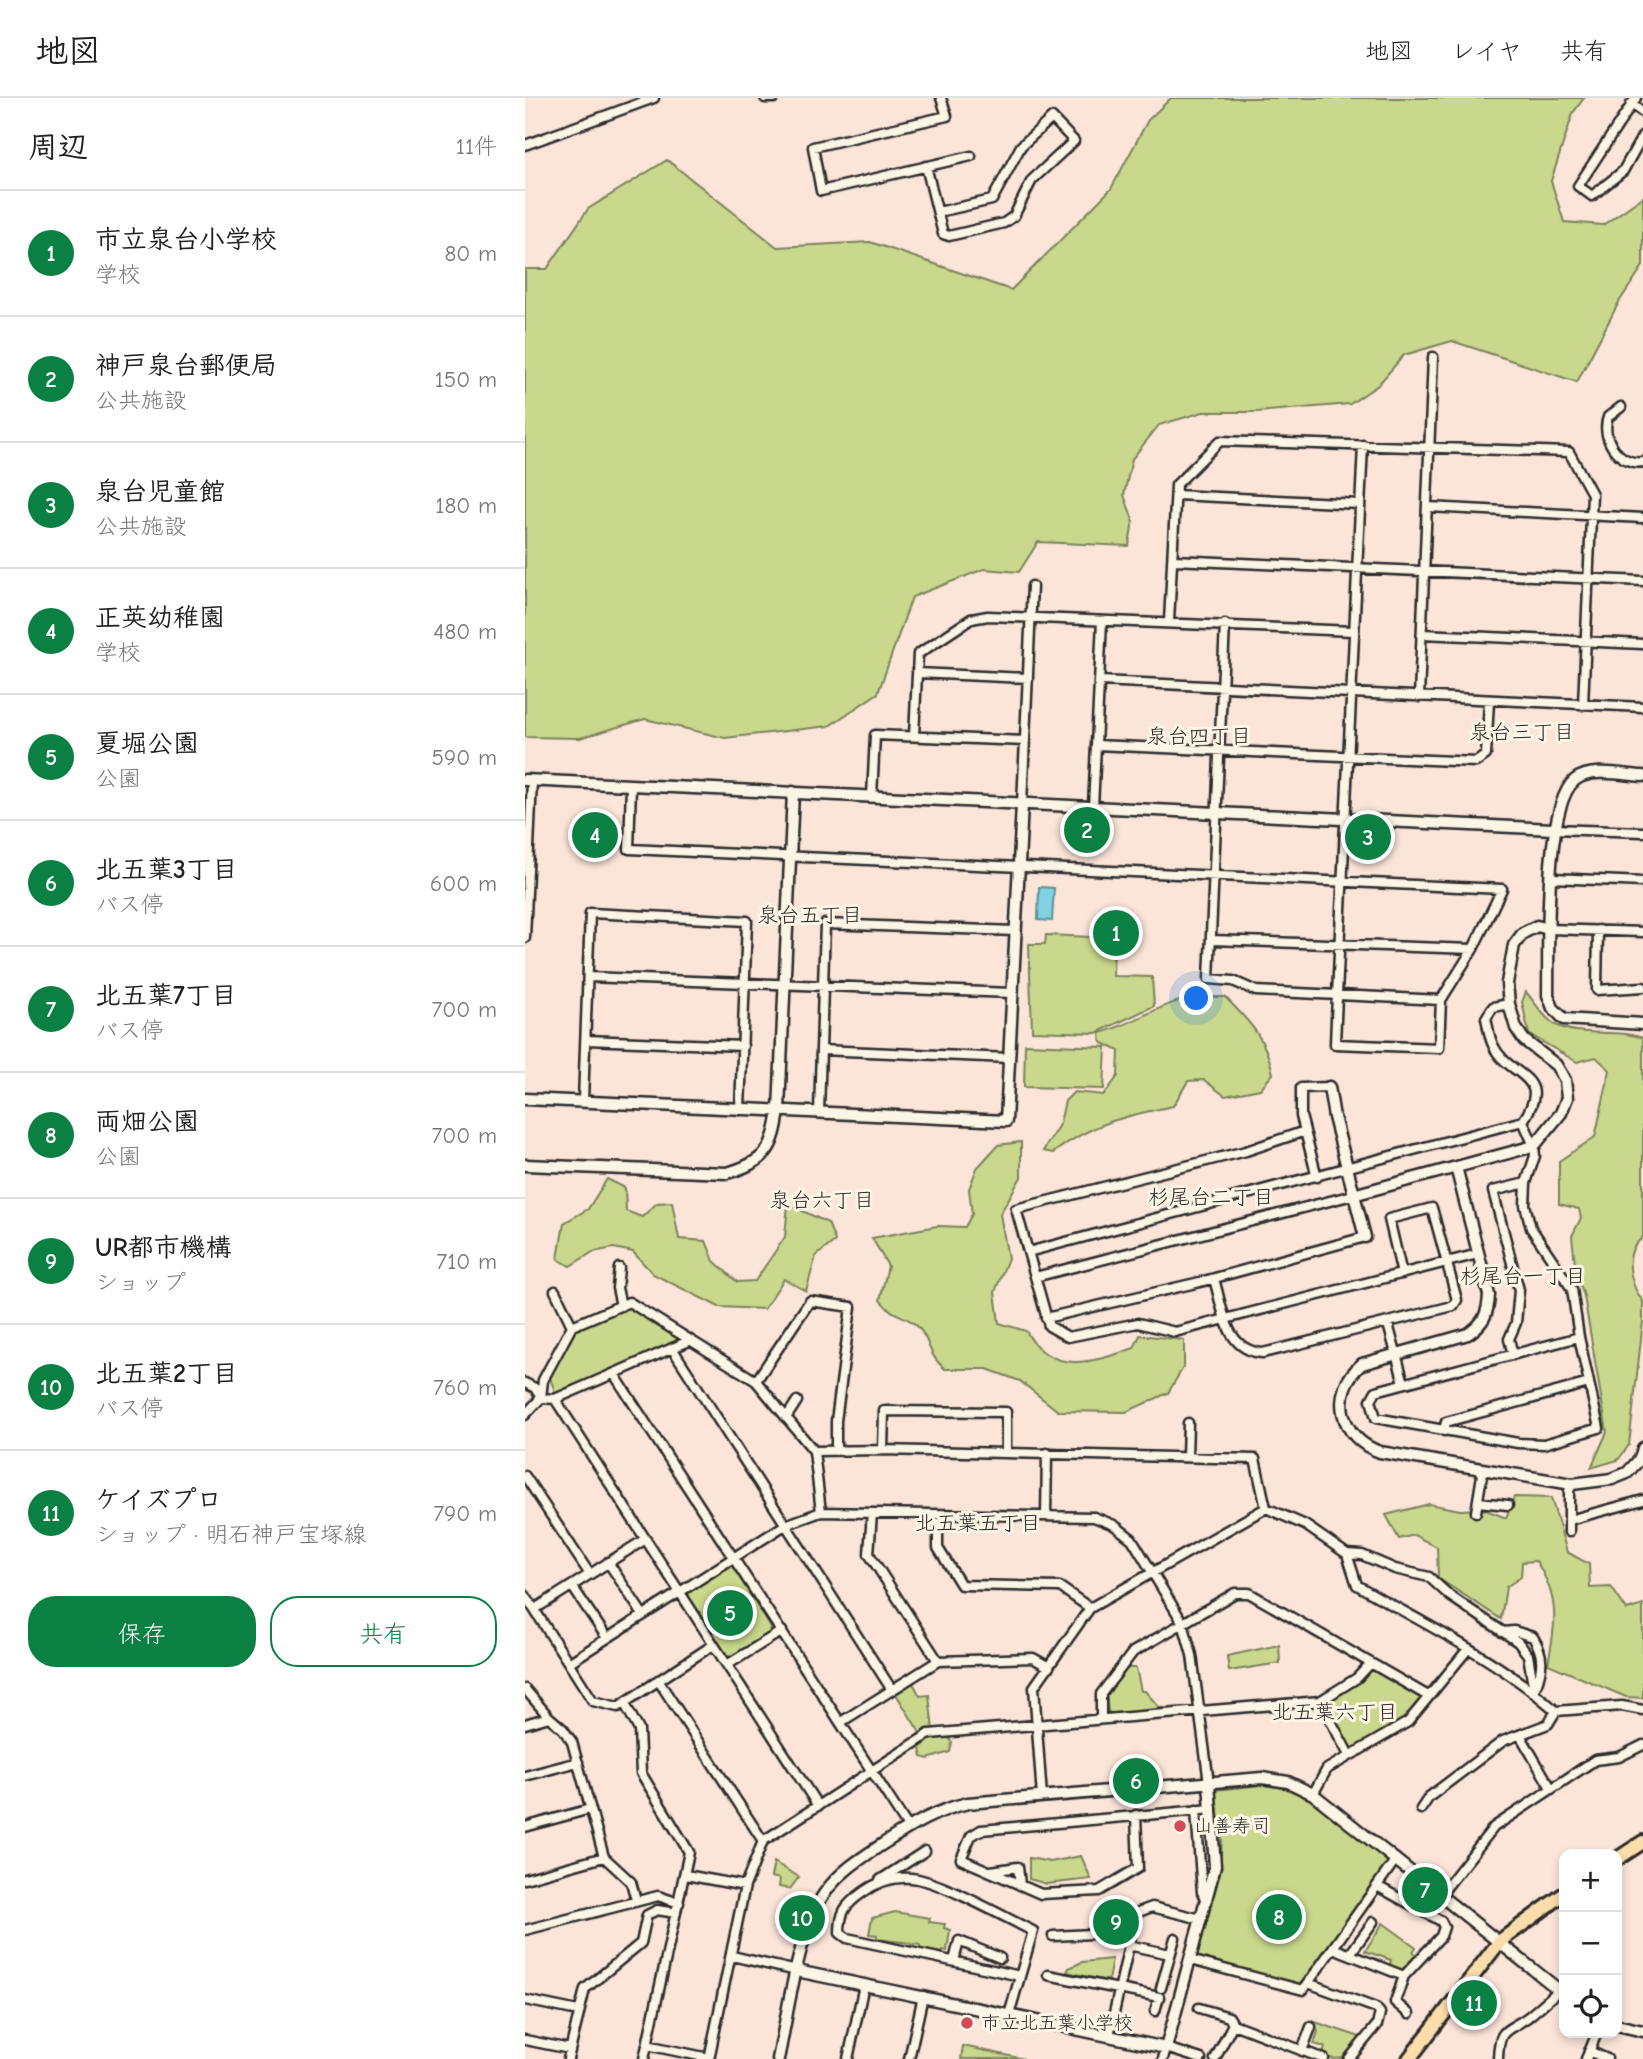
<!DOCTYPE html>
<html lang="ja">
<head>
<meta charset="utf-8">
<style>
  :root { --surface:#fff; --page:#f6f6f6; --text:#222; --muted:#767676; --line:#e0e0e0; --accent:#0b8043 }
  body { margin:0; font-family:"Comic Neue","Klee One",sans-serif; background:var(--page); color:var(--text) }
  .controls { position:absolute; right:21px; bottom:21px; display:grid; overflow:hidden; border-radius:14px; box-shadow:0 4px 10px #0003 }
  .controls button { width:63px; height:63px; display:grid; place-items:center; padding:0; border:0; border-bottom:2px solid var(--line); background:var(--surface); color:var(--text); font:35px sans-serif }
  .you { position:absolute; left:672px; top:901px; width:24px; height:24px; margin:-18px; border:5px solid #fff; border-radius:50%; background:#1a73e8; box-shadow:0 0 0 10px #1a73e833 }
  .badge { display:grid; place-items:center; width:46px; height:46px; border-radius:50%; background:var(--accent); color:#fff; font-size:23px; font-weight:700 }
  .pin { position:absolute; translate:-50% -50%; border:4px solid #fff; box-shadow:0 2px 7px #0006 }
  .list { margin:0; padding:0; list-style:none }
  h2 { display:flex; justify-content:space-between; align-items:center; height:91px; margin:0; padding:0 28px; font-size:30px }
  h2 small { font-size:23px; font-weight:400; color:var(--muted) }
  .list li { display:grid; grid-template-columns:46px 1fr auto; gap:21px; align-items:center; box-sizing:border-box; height:126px; padding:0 28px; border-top:2px solid var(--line) }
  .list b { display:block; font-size:26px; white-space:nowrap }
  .list p { margin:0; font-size:23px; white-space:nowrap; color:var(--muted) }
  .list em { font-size:23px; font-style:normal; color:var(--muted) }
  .actions { display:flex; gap:14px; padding:21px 28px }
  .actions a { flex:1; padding:16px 0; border:2px solid var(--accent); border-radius:28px; text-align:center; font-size:24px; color:var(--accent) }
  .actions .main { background:var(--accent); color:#fff }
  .icon { flex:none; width:38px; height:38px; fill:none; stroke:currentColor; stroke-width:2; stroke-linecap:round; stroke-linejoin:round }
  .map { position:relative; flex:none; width:1118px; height:1961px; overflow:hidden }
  header { display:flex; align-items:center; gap:42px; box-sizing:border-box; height:98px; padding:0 35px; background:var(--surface); border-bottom:2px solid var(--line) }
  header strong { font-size:33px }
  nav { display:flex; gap:38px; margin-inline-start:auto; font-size:24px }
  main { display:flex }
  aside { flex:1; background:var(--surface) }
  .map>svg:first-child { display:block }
</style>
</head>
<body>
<header>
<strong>地図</strong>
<nav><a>地図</a><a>レイヤ</a><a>共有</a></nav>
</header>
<main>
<aside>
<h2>周辺<small>11件</small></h2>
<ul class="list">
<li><span class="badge">1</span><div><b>市立泉台小学校</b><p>学校</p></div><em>80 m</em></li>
<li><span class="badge">2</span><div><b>神戸泉台郵便局</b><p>公共施設</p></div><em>150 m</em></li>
<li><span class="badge">3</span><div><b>泉台児童館</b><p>公共施設</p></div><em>180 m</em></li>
<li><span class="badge">4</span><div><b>正英幼稚園</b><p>学校</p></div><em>480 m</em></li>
<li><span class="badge">5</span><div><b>夏堀公園</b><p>公園</p></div><em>590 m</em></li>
<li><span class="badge">6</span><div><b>北五葉3丁目</b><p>バス停</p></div><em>600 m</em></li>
<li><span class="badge">7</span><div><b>北五葉7丁目</b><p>バス停</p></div><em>700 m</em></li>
<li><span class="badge">8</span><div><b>両畑公園</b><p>公園</p></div><em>700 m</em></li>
<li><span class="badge">9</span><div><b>UR都市機構</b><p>ショップ</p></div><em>710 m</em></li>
<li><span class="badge">10</span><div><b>北五葉2丁目</b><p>バス停</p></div><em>760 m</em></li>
<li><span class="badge">11</span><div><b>ケイズプロ</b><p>ショップ · 明石神戸宝塚線</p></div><em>790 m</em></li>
</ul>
<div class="actions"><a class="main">保存</a><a>共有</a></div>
</aside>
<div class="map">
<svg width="1118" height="1961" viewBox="0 0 1118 1961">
  <rect width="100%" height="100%" fill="#fbe4d8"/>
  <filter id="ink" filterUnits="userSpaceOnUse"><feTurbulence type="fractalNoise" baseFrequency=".0143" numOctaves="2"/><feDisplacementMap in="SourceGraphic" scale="14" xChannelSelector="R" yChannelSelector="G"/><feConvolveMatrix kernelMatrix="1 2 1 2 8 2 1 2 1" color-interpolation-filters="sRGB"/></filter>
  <g filter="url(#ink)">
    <path fill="#c9d88c" stroke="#7a825c" stroke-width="2" d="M646,0h413l-11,15 -22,68 13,41 39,3 40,-28v69l-24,36 -42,80 -125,-41 -48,14 -26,30 -28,19 -93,8h-54l-44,13 -27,34 -8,36 9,25 -4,26 -91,-4 -19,30 -35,-3 -72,28 -34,96 -49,33 -104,12 -80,-19 -65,19 -55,-1v-468h22l41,-60 79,-49 110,87 93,-5 141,48 100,-101 37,-69z
      M521,837l68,3 -1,38 39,1 2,29 -58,27 -64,-2 -3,-87h16z
      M1001,894c8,9 19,28 30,33 26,13 60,3 87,13v199c-3,3 -10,9 -11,14 -6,14 1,39 11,50v20l-14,124 -11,15 -27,8 16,-36 -23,-136 -8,-23 -4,-37 9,-18 -2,-9 -20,-5v-43l36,-24 15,-67 -14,-13 -19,5 -48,-28 -7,-32z
      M673,899h27c25,25 41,41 48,77l-13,15 -35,7 -21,-16 -16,1 -15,25c-48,10 -81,17 -120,47l-10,-2 17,-28 5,-22 9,-9 30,3 14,-19 1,-25 -18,-9 -1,-9c35,-9 63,-32 98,-36z
      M500,946l81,3 -2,42 -80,-2z
      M496,1044v35l-21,37 8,44 -13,34 4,31 27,8c24,45 68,32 108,17l6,-13 44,5v26l-16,27 -42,19 -68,-1 -38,-30 -33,-12h-42c-18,-15 -14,-27 -26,-41 -14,-15 -24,-9 -39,-28l8,-34 -16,-28 65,-12 28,1 7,-13 -3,-25 8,-21 21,-23z
      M82,1081l18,9 1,23 16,6 15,-14 15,-1 7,37 27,2 8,20 23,21 18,-1 30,-44 3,-33 40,19 7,18 -19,15 -10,35 -22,-12 -20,30 -45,-2 -66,-33 -20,-22 -19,-4 -21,4 -23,14 -12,-7 6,-36 24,-14z
      M106,1208l46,29 -1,9 -114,50 -7,-2 -5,-14 24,-48z
      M989,1399l37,1 16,54 22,12 1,24 21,-1 16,23 16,-5v93l-17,-1 -78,-33c8,-43 12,-65 -12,-103l-14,1 -1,15 -15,10 -5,32 -63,-41 -1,-31 -23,-12 -15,4 -13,-24 43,-11 31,6 24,-1 22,9z
      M201,1467l7,2 38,61 -1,7 -37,23h-6l-39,-61 1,-6z
      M754,1547l1,18 -51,8 -2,-15z
      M847,1568l49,29v7l-14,19 -52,28 -6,-2 -23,-40 2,-7 32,-19z
      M601,1570h10l5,23h4l14,16 13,3 -59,5 -5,-4 -2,-14z
      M388,1585l7,13 9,-1 4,35 -11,6 -26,-42z
      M423,1639l4,5 -2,10 -22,7 -6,-2 -2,-9 11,-9z
      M737,1687l29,4 22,11 77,61 -87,125 -108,-29 24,-80 3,-36 -7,-51z
      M556,1758l10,23 -44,5 -18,-5v-21l21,4z
      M249,1764l25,15 -9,12 -11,-2 1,-8 -9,-2z
      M370,1814l35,6 -1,4 16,2 -1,4 6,2 -3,21 -4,-1 -1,3 -22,-4v-4l-6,-1 -1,4 -3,-5 -33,-4v-4l-8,-1 3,-16z
      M858,1825l33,24 -3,5 6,6 -17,14 -13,-4 2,-8 -26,-9z
      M587,1861l-4,22 -41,-9 2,-4 13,-6z
      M787,1923l51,17 -17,20 -13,1 -10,-4 2,-8 -11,-3 4,-13 -7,-6z
      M438,1948l61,13h-63z"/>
    <path fill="#83d2e1" stroke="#608f98" stroke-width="2" d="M514,789l15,1 -2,33 -14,-1z"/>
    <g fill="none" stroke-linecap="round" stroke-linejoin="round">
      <defs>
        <path id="minor" d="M240,0h9
          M416,0l6,18 -134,31 8,44 150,-35
          M1111,0l-58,88 14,10 31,-25 20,-36
          M1106,6l12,8
          M0,47l129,-47
          M401,68l17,68 6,2 55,-13 10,-7 18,-36 42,-39 -22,-23 -31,28 -29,54 -54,12
          M1096,309l-13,10c-8,22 12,49 35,45
          M651,397l183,9
          M903,409l215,11
          M649,462l469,21
          M644,524l7,-137 44,-44 349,11 23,42 -9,211
          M700,526l-16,355 24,2 23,10 185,9
          M897,536l221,10
          M392,575l111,5
          M575,583l543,26
          M894,599l14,-340
          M389,638l4,-82 53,-35 17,-3 365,15
          M571,647l380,17 10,-7 3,-54
          M106,687l-2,64c291,13 582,26 873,40l-29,60 -32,51 -2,48 -104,-4c8,-200 18,-400 28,-599
          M347,699l3,-62 150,6
          M497,706l10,-218
          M568,709l9,-186
          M1028,731l90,3
          M1027,780l91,4
          M1024,831l94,3
          M1073,832l-1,60 46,-3
          M0,840l7,-158
          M686,842l262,9
          M63,879l424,16
          M61,942l157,6
          M296,952l188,8
          M58,1003l7,-188 157,8 -7,189
          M294,1014l6,-188 190,7
          M998,1023l11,25 1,10 -9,27 -1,22 6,23 41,61 7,48 -203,54 -5,9 5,18 142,25 26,1 55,-16 -20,-91
          M780,1033l-59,20 -230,58 33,117 19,11 70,-14 37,9 303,-78
          M792,1079l-16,-61v-28l28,-1
          M503,1154l495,-131c32,-47 -15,-43 -30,-76 -4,-8 -5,-19 -7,-27l7,-11 16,-3
          M94,1170l-2,20 4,18
          M510,1179l318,-82
          M689,1181c9,29 11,72 49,74l190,-47 4,-6 -25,-92 -43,11 13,55
          M30,1193l17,35
          M521,1220l154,-36 165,-45
          M863,1226l16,59
          M147,1250l220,342
          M988,1257l-4,-16 7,-16 3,-33 -26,-99 33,-8
          M89,1276l294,453
          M231,1283l54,-80 41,6 -15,114v30
          M0,1285l10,5 6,10 14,1 134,-58
          M30,1301l263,407
          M0,1317l16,-17 2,-18 29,-54 57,-24 127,79 58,70 69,-1 372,9 11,49
          M261,1320l11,-17
          M919,1333l2,-9 143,-39
          M358,1352l1,-39 122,1v41
          M289,1353l7,61
          M662,1359l1,-34
          M0,1378l64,97
          M953,1404l30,3
          M741,1410l39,17 42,29 10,31c67,39 141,74 199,126l66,-5 21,4
          M951,1414l7,-43
          M347,1415l-3,41 69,107
          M413,1417v33l23,37 99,2 30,21
          M521,1418l1,-63
          M1044,1422l74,-20
          M1044,1434v-41l3,-7
          M822,1456l15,1 33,14 34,8 21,19 68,46 10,13 6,36
          M83,1464l35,53
          M47,1488l35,52
          M0,1497l68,106 25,6 95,-62
          M10,1511l109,-69
          M977,1534l12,-1 19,6c11,18 10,30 3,49
          M45,1564l215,-137 36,-13 273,5 20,8 18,14 51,84 9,32 17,128
          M202,1567l55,-34
          M133,1582l105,161
          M0,1591l24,28
          M795,1603l29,54
          M100,1606l14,26 2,43 48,79 -45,207
          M576,1621v-25l32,-42 102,-59h14l179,103
          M316,1624l97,-61 95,-3 16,9
          M0,1626l24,-7 14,12 9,13 32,115 27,25 5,18
          M995,1637l31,53
          M0,1678l53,-14
          M788,1696l14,-25 81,-47 60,-73
          M517,1699l-8,-110 56,-79 176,-100
          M896,1711l8,-12 74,-56 45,-17 8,-13
          M671,1712l6,82 4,9
          M611,1717l2,53 -39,23 -58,3 -80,-35 10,-23 10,-6 231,-21
          M0,1729l65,-18
          M466,1773l27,-4 2,18
          M161,1777l59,11
          M0,1781l79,-22
          M355,1782l45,-29
          M916,1796l53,-67 101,-67 24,-3 24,-12
          M0,1832l133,-34 21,7
          M528,1838l78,-4
          M603,1847l42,9
          M808,1850l71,28 37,-40 3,-9 -3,-6 -64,-35
          M825,1856l23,-32
          M207,1858l65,15
          M665,1862l113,30 93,-131
          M429,1863l5,-20 41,17
          M523,1877l111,22 -4,14
          M879,1878l-9,26 14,12
          M783,1885l68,25 4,5 -3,12 -28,34
          M636,1890l14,-50
          M0,1902l53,11
          M674,1910l30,9 4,7
          M484,1917l24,-84c-29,-14 -86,-46 -115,-52 -21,-4 -40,2 -56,14 -17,12 -22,19 -22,40l7,5 173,38
          M584,1938l27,-123 16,-6 49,12
          M0,1942l45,9
          M122,1947l62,13
          M777,1953l9,-24
          M1064,1953l18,8
          M43,1961l17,-70 56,-46 6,-28 10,-5 19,3
          M184,1961l36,-173 18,-45 166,-107 391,-33 37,-23 14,-15
          M323,1961l16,-74
          M384,1961l14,-63
          M638,1961l3,-11 35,11
          M690,1961l18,-35 91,35
          M973,1961c1,-33 8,-26 30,-42 11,-9 21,-18 31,-27
          M1061,1961l11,-26"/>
        <path id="tertiary" d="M1118,678c-19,-1 -52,-9 -68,4 -32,26 -26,172 -27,215l5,13 11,11 79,5
          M0,682l1028,49
          M804,989l5,30 31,120
          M0,1001l481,22 16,-317
          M0,1067l202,8c39,-11 47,-24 52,-63l14,-318
          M931,1069l33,128c-1,19 -5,28 -21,39l-106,30c-34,28 -22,75 18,88l192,32 40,-5 15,-6 13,-14 3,-11
          M828,1097l181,-49 27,-33 6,-15 -2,-18 -9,-15 -32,-25 -8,-12 -7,-24 -2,-21 7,-38 9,-12 14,-7 12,3
          M272,1873l369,77 49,-182 -6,-83
          M1092,1927l26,6
          M253,1961c10,-46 20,-128 46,-165 16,-23 39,-37 62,-52 26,-17 51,-32 82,-39l294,-25 26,4 25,12 251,200"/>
        <path id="primary" d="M1092,1761l26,-17
          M884,1961l91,-118 64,-47"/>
      </defs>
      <use href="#minor" stroke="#2b2b2b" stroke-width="13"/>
      <use href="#tertiary" stroke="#2b2b2b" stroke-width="15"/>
      <use href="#primary" stroke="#2b2b2b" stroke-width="18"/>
      <use href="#minor" stroke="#fcf5e5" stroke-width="8"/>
      <use href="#tertiary" stroke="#fcf5e5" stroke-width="10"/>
      <use href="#primary" stroke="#faddab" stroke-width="12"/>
    </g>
  </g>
  <g fill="#d1495b" stroke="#fcf5e5" stroke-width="2.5">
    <circle cx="655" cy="1728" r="7"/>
    <circle cx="442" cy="1925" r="7"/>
  </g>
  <g text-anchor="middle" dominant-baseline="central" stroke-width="6" stroke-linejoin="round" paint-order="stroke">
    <g font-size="19" fill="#2b2b2b" stroke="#fcf5e5" text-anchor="start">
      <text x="669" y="1728">山善寿司</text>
      <text x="456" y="1925">市立北五葉小学校</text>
    </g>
    <g font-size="21" fill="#2b2b2b" stroke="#fcf5e5">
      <text x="997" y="634">泉台三丁目</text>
      <text x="674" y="638">泉台四丁目</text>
      <text x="285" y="817">泉台五丁目</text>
      <text x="686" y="1099">杉尾台二丁目</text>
      <text x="297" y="1102">泉台六丁目</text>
      <text x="998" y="1178">杉尾台一丁目</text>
      <text x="453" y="1425">北五葉五丁目</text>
      <text x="810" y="1614">北五葉六丁目</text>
    </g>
  </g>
</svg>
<div class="controls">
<button>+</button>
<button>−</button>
<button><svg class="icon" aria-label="locate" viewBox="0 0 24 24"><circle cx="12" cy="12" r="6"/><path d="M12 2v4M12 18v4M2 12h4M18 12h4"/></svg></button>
</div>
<div class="you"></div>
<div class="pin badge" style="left:591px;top:835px">1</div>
<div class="pin badge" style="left:562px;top:732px">2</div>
<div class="pin badge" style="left:843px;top:739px">3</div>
<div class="pin badge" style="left:70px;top:737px">4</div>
<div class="pin badge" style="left:205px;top:1515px">5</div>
<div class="pin badge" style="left:611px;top:1683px">6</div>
<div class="pin badge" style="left:900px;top:1792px">7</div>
<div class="pin badge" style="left:754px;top:1819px">8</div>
<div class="pin badge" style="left:591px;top:1824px">9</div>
<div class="pin badge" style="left:277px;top:1820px">10</div>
<div class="pin badge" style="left:949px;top:1905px">11</div>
</div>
</main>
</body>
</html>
